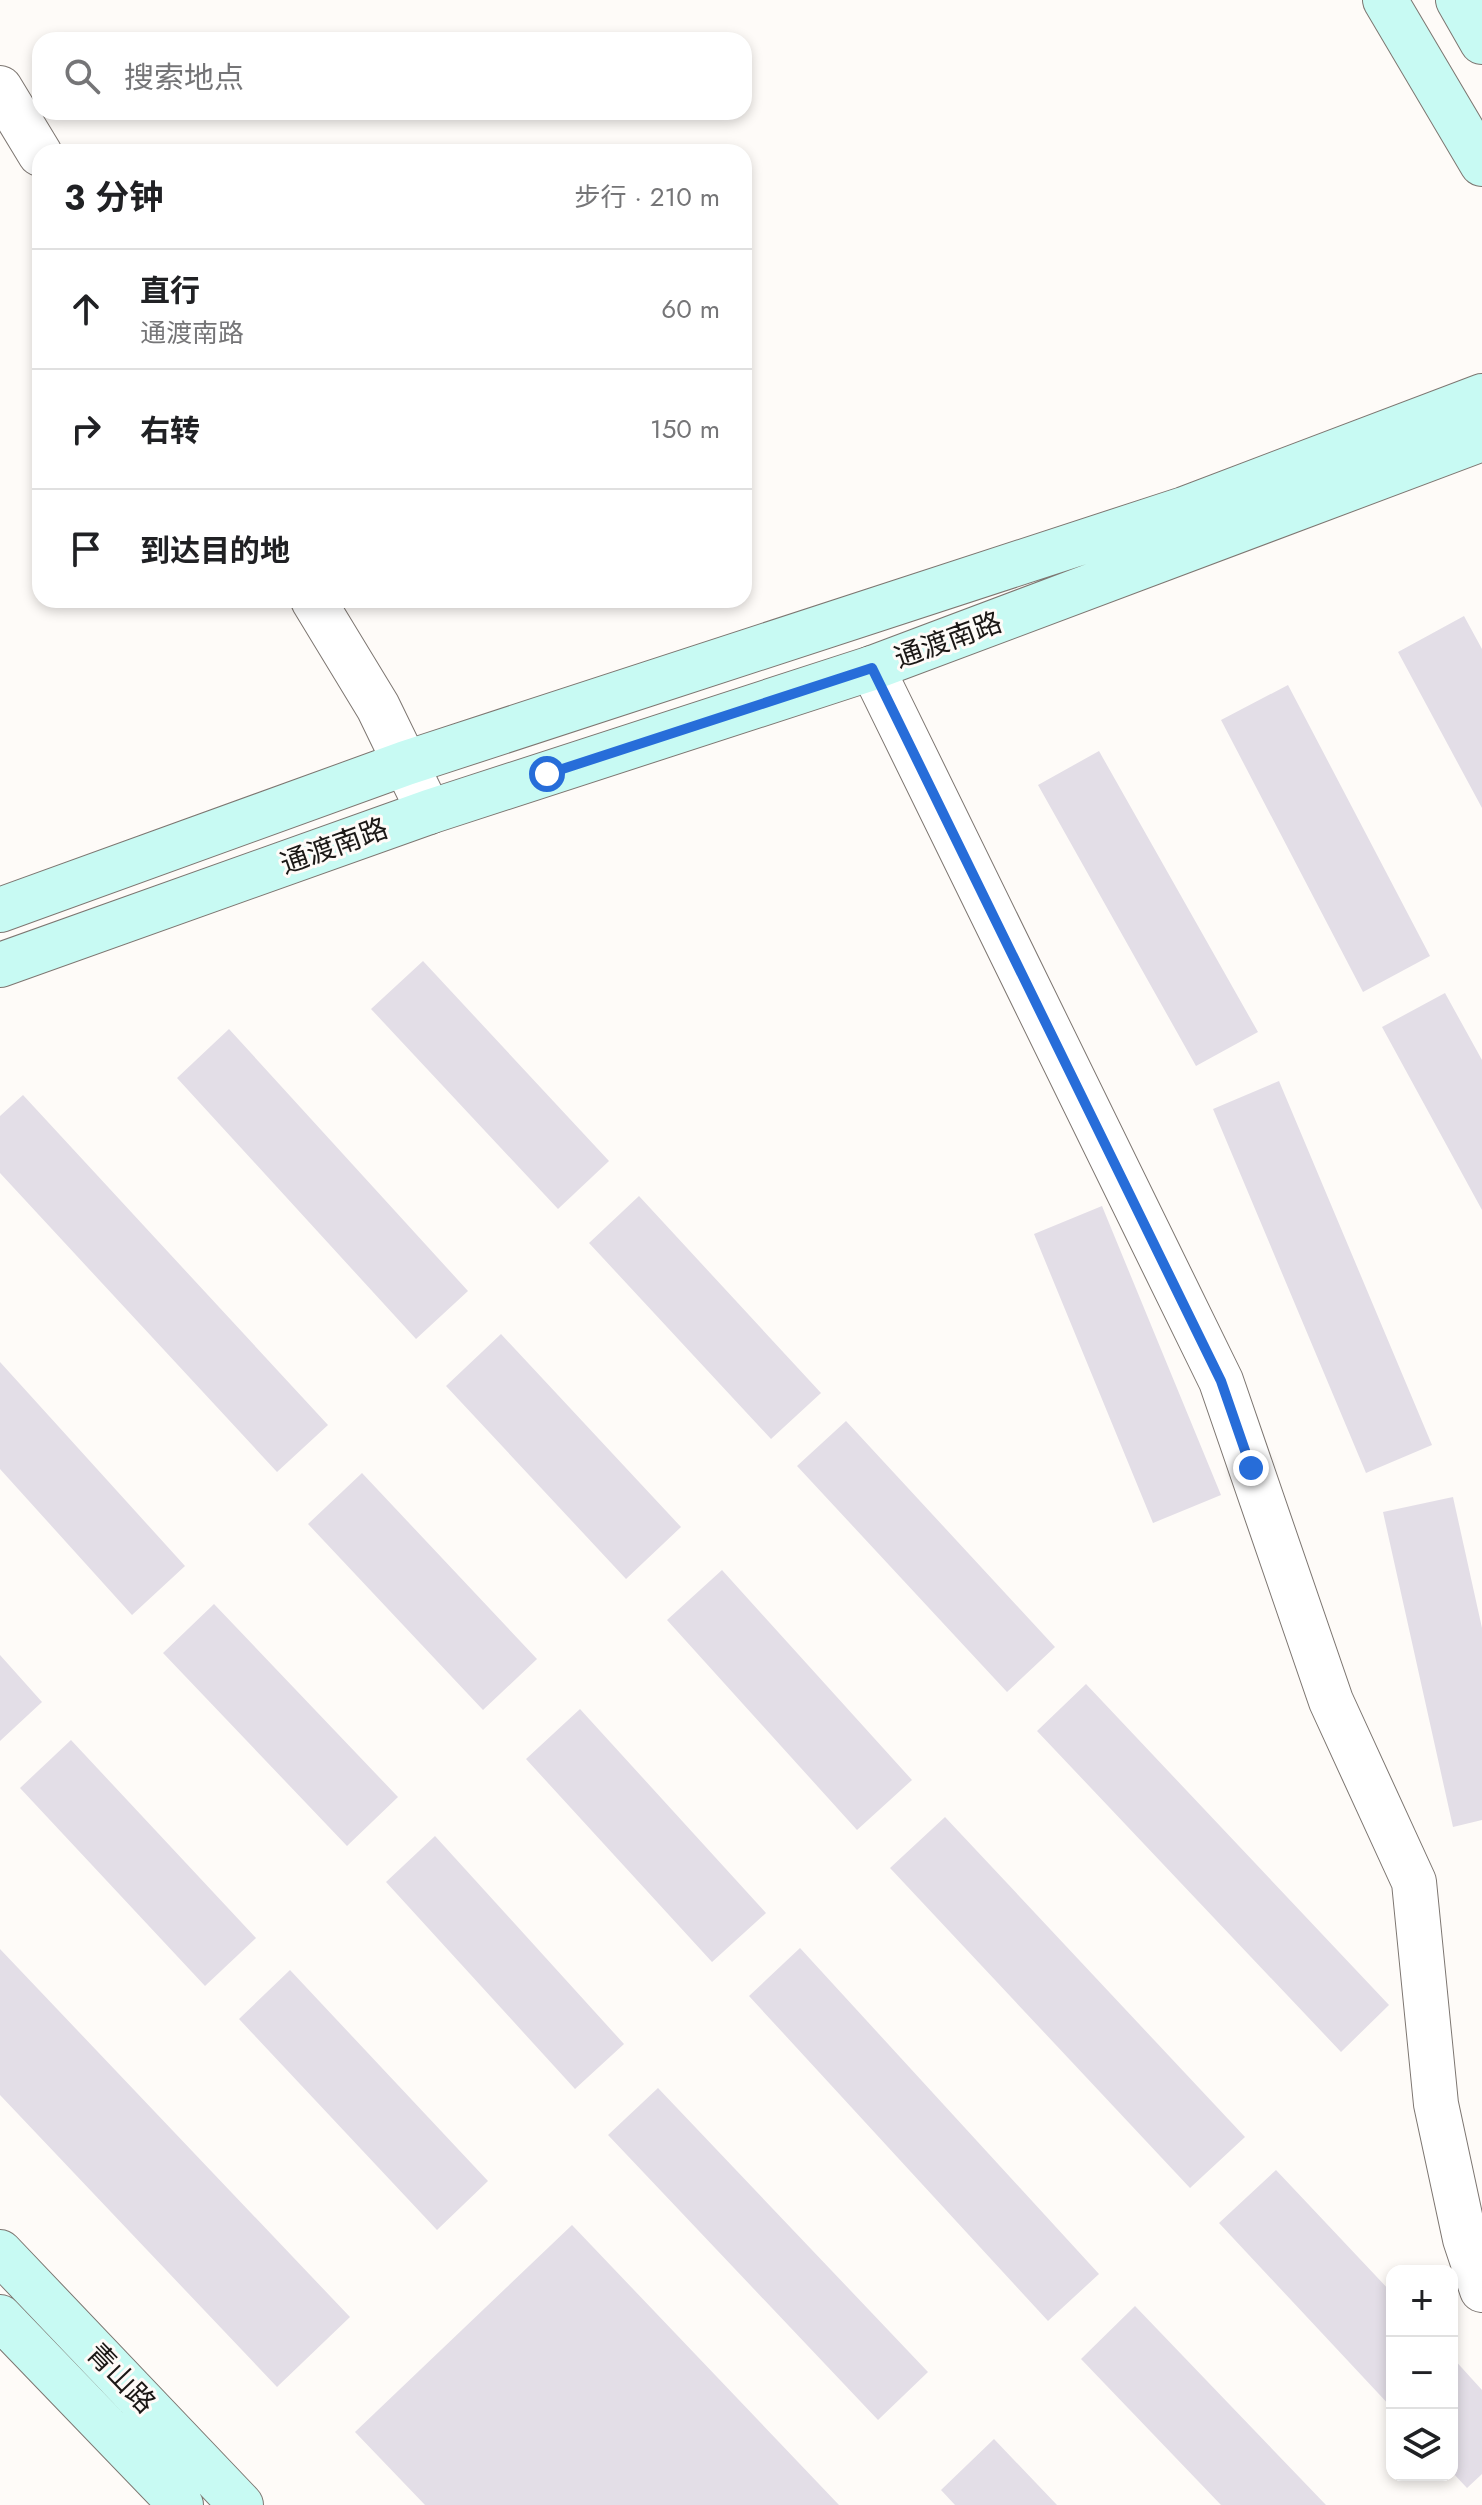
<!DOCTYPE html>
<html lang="zh">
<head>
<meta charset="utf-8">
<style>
  :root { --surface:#fff; --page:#f6f6f6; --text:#202124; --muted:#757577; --line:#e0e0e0 }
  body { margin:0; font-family:Jost,"Noto Sans SC",sans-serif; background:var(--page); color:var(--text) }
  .controls { position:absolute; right:24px; bottom:24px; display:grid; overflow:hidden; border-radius:16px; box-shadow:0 4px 12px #0003 }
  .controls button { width:72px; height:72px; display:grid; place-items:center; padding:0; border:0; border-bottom:2px solid var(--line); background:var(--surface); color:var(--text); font:40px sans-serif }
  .stop { position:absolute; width:24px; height:24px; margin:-18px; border:6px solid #276dd9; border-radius:50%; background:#fff }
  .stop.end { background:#276dd9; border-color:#fff; box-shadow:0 2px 8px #0008 }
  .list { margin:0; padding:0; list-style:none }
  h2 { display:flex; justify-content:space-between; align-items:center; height:104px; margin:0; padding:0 32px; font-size:34px }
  h2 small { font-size:26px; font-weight:400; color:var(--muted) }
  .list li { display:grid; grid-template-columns:52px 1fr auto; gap:24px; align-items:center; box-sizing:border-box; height:120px; padding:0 32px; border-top:2px solid var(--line) }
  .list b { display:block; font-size:30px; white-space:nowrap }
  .list p { margin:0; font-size:26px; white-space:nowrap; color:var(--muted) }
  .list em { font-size:26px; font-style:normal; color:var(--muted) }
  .icon { flex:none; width:44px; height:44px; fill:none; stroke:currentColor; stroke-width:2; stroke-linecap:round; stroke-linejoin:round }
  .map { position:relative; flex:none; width:1482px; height:2505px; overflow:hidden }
  .search { position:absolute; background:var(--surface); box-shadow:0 4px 12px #0003; left:32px; top:32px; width:720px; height:88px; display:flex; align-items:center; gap:20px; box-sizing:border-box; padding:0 28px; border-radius:24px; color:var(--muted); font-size:30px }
  .panel { position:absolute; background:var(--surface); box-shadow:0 4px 12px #0003; left:32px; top:144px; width:720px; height:464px; border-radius:24px }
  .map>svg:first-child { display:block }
</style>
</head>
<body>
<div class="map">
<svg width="1482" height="2505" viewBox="0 0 1482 2505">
  <rect width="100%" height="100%" fill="#fefbf8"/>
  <path fill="#e3dee7" d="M1464,616l18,33v159l-84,-156z
    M1288,685l142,271 -67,36 -142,-272z
    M1099,751l159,281 -62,34 -158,-281z
    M423,961l186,200 -51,48 -187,-200z
    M1445,993l37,67v150l-100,-183z
    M229,1029l239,262 -52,48 -239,-261z
    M1279,1081l153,364 -66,28 -153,-364z
    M23,1095l305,330 -51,47 -277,-299v-57z
    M639,1196l182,197 -50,46 -182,-196z
    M1102,1206l119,289 -68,28 -119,-289z
    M501,1334l180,193 -55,52 -180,-193z
    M0,1362l185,204 -53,49 -132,-146z
    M846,1421l209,226 -48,45 -210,-226z
    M362,1473l175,186 -54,51 -175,-186z
    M1453,1497l29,131v192l-29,7 -70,-315z
    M722,1570l190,210 -55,50 -190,-210z
    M214,1604l184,193 -51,49 -184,-193z
    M0,1655l42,47 -42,39z
    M1086,1684l303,321 -48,47 -304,-321z
    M580,1709l186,204 -54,49 -186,-203z
    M71,1740l185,198 -51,48 -185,-198z
    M945,1817l300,320 -55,51 -300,-320z
    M435,1836l189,208 -49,45 -189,-207z
    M800,1948l299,326 -51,47 -299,-325z
    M0,1949l350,368 -73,70 -277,-292z
    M290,1970l198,211 -51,49 -198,-211z
    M658,2088l270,284 -50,48 -270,-285z
    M1276,2170l116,123v115l-173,-185z
    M572,2225l267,280h-414l-70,-73z
    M1135,2306l191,199h-105l-140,-146z
    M1452,2357l30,33v84l-15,14 -15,-16z
    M994,2439l63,66h-102l-14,-15z"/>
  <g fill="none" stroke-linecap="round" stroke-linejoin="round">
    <defs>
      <path id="street" d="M0,88l40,66
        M313,600l65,107 51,105
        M872,668l349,713 110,320 83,181 22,222 29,135 17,51"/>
      <path id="secondary" d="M1385,0l97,164
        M1458,0l24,42
        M0,910l406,-147 778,-254 298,-113
        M0,965l429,-153 443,-144 610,-229
        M0,2252l241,253
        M0,2317l181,188"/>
    </defs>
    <use href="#street" stroke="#7d7671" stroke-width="46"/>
    <use href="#secondary" stroke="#7d7671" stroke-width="46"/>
    <use href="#street" stroke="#fff" stroke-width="44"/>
    <use href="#secondary" stroke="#c8faf3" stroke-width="44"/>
  </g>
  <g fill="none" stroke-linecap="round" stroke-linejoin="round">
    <path stroke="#276dd9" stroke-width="10" d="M547,774l325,-106 349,713 30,87"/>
  </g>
  <g text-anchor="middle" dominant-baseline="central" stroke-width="6" stroke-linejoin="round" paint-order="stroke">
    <g font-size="28" fill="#1b1816" stroke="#fefbf8">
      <text transform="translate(948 640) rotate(-20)">通渡南路</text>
      <text transform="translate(334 846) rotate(-20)">通渡南路</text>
      <text transform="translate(121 2378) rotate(46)">青山路</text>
    </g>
  </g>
</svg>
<div class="controls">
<button>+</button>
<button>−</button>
<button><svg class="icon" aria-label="layers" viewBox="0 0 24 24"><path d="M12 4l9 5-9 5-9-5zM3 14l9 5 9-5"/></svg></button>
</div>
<div class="stop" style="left:547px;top:774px"></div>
<div class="stop end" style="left:1251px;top:1468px"></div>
<div class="search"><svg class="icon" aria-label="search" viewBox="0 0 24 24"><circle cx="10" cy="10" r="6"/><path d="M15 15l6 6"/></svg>搜索地点</div>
<section class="panel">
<h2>3 分钟<small>步行 · 210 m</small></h2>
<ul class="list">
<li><svg class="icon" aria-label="ahead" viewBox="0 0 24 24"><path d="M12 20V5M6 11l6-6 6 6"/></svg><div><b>直行</b><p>通渡南路</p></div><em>60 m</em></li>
<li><svg class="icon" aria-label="right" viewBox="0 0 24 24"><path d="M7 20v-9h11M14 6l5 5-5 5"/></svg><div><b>右转</b></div><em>150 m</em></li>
<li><svg class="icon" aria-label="arrive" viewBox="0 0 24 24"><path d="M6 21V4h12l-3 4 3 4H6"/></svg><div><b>到达目的地</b></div></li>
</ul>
</section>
</div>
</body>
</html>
